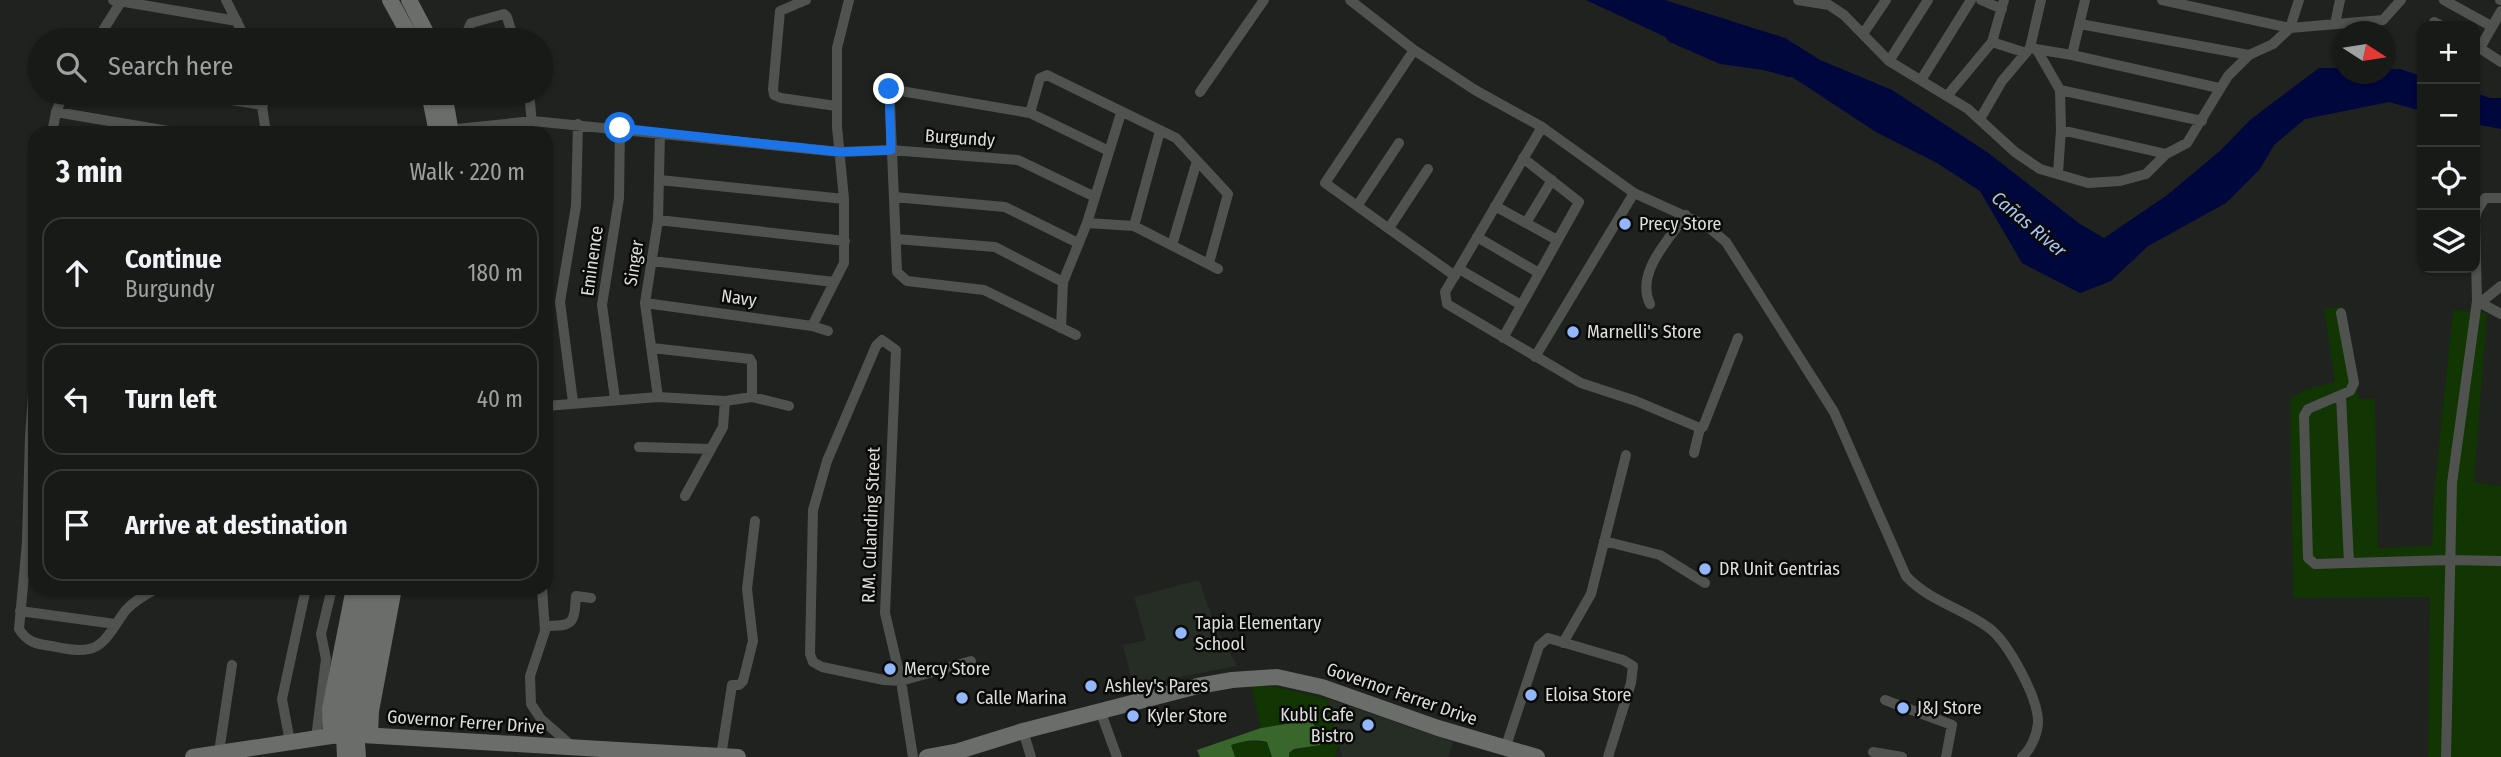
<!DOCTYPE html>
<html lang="en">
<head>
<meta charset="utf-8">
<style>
  :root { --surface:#171a16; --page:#20231f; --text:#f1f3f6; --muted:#9ea1a1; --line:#363835 }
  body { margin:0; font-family:"Fira Sans Condensed",sans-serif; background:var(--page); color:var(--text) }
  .controls { position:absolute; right:21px; top:21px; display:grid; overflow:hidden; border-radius:14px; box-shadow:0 2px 5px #0004 }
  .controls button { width:63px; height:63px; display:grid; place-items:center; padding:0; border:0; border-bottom:2px solid var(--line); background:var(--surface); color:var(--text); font:35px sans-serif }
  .compass { position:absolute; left:2333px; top:21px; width:63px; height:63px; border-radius:50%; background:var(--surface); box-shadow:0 2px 5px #0004; rotate:102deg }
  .stop { position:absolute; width:21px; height:21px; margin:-16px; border:5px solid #1a73e8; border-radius:50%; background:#fff }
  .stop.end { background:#1a73e8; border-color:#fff; box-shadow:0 2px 7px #0008 }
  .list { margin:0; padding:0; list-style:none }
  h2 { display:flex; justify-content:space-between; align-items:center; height:91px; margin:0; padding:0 28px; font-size:30px }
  h2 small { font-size:23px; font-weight:400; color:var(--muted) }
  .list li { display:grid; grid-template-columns:46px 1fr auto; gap:21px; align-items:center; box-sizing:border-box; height:112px; margin:0 14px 14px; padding:0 14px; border:2px solid var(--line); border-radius:21px }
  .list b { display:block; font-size:26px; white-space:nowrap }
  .list p { margin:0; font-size:23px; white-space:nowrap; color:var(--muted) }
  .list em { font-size:23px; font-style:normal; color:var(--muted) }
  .icon { flex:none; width:38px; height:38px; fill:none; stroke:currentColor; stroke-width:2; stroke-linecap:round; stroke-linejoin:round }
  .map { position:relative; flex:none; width:2501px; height:757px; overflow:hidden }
  .search { position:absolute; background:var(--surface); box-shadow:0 2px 5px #0004; left:28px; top:28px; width:525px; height:77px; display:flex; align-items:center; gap:18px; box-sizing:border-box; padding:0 24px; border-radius:38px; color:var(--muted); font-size:26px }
  .panel { position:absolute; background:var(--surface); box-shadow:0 2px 5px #0004; left:28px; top:126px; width:525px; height:469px; border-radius:21px }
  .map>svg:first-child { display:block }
</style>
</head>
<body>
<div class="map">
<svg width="2501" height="757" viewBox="0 0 2501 757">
  <rect width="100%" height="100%" fill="#1f221e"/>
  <path fill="#262d24" d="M1199,580l16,45 22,41 -104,20 -10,-41 23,-5 -12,-43z
    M1328,699l125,43 -5,15h-106z"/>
  <path fill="#113503" d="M2344,306l15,93h16l3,149 54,-2 2,-52 19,-184 34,3 -13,169 27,4v271h-73l2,-160 -137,1 -3,-199 16,-10 29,-7 -11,-73z
    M1251,685l25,2 52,12 11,46 -4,12h-46v-4l32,-12 -9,-21 -51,8z
    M1242,741l25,1 5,15h-37l-5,-11z"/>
  <path fill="#39662a" d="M1312,720l9,21 -1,4 -26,4 -5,4v4h-17l-5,-15c-13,-3 -24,-1 -36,3l4,12h-35l-3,-7 64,-22z"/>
  <path fill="#00073d" d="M1586,0h79l120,38 35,22 72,30 95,62 93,72 24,14 62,-42 54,-45 30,-31 69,-52h24l1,6h42v-5h14l22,7v35l-33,-9 -84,17 -31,26 -14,24 -34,34 -78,43 -37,35 -31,12 -58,-30 -42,-72 -43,-28 -61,-31 -110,-72 -94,-20z
    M2475,93l15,5h11v31l-26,-5z"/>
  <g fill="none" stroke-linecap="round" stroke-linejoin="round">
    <path stroke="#00073d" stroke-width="18" d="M1674,34l48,21 43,6 25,7"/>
    <path stroke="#505250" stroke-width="10" d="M113,0l124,21
      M226,0l20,40
      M806,0l-26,11 -7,78 1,6 7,3 55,8
      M1350,0l64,50 61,40 67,37 92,66
      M1798,0l31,5 15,10 45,46 79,48 47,43 25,17 48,14 32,-2 26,-7 20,-20 21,-11 41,-67 21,-21 24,-11 17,-16 9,-28
      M1981,0l21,9
      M2162,0l128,28 93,-8 18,-20
      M2444,0l47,26
      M2500,0h1
      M2434,22l8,4
      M2080,24l169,31
      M2335,24l5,-24
      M1863,34l23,-34
      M97,40l25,-40
      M472,40l-4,-10 3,-7 33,-9 3,3 7,23
      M1992,42l34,11
      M2475,45l26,17
      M2030,48l42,7 147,33
      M2480,48l21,-37
      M1414,50l-89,133 130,93
      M2037,50l23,40 1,40 -3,43
      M2072,55l13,-55
      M1889,61l39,-61
      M889,79l8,193 10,9 77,9 92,45
      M1921,80l50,-80
      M889,89l141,24 79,38
      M2060,90l142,31
      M1200,92l64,-92
      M186,93l77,12
      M260,93l6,40
      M529,93l4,40
      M1947,96l45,-54 12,-42
      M56,112l124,21
      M1030,113l10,-35 7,-3 129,63 52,56 -19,69
      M1980,119l22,-38 28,-33 11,-48
      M1542,127l-97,165 2,12 134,79 55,18 64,27 3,-1 35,-89
      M447,130l86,-9 307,31 51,-2 127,10 77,37
      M2061,130l105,24
      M52,133l4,-21 8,-19
      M660,180l184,19
      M894,197l111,10 73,36
      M1357,206l42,-63
      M1495,206l62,34
      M658,220l187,21
      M1087,223l47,3 84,43
      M1526,223l26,-43
      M1134,226l26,-95
      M1389,228l39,-59
      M1477,237l62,36
      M896,239l99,8 68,35
      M1172,245l25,-84
      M652,261l182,21
      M1459,269l62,36
      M2477,301l24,13
      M645,303l167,23 16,5
      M2480,303l21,-17
      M1650,304c-15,-31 19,-65 36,-89
      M2341,313l13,70 -4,8 -42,18 -4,7 4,142 7,6 134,-4 52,1
      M812,326l32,-63v-64l-7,-72v-79l12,-48
      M1061,328l2,-46 24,-59 34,-110
      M1503,338l76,-136 -56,-44
      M652,348l98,11 2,4v34
      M1535,357l99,-164 73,33 19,16 108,170 72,164c23,25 56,32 83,52 19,14 50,71 49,95 -1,12 -7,26 -16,34
      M35,365l-5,72 -3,105 -8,87c8,13 17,15 32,17 12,2 26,6 38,3 17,-3 27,-27 37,-39 9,-10 20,-16 32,-22
      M2341,395l8,168
      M658,397l-13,-94 13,-83 2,-87
      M615,399l-13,-94 17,-107 1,-70
      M573,402l-13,-100 16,-96 2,-82
      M546,406l112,-9 67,4 27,-4 37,9
      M639,447l72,2
      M1694,453l6,-25
      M685,496l38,-69 2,-26
      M1604,541l56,14 45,28
      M128,588l23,3
      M542,588l3,43 -15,45 1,28 10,15 32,28
      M20,611l95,13
      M545,626c29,0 29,-2 31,-30l15,2
      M1563,643l28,-49 35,-139
      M1885,700l67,25 -6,32
      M1101,713l16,44
      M1023,731l8,26
      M316,738l10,-79 -5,-25 11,-46
      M290,742l-8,-43 24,-111
      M1505,749l34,-103 9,-8 75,22 10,6 -2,17 -23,74
      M219,752l13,-87
      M1873,752l29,5
      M721,756l11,-71h7l4,-4 10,-40 -6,-52 8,-68
      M913,757l-12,-76 -16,-68 11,-263 -14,-10 -6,6 -49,115 -14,49 -3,144 3,8 9,5 62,13 17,1 70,-20
      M2446,757l6,-274 25,-182 -2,-82 2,-8 8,-13h16"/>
    <path stroke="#6b6d6a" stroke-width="16" d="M390,0l22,40
      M409,0l21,40
      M429,93l8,40
      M444,93l7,40
      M370,735l1,-24 23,-123
      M331,736l-1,-27 24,-121
      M193,757l138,-21 31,-1 376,22
      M927,757l32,-6 64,-20 175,-45 34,-6 45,-3 45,10 116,41 99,29"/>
    <path stroke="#6b6d6a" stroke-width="16" d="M345,757l-2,-42 23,-127
      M358,757l-3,-42 25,-127"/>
  </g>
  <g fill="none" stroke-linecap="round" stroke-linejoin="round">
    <path stroke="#1a73e8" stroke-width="9" d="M620,128l220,24 51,-2 -2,-61"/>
  </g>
  <g fill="#92b7fd" stroke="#0a0b09" stroke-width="2.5">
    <circle cx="1625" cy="224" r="7"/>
    <circle cx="1573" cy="332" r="7"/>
    <circle cx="1705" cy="569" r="7"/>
    <circle cx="1181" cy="633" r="7"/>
    <circle cx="890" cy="669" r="7"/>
    <circle cx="1091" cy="686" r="7"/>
    <circle cx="1531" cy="695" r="7"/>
    <circle cx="962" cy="698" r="7"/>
    <circle cx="1903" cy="708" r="7"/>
    <circle cx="1133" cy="716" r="7"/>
    <circle cx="1368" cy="725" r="7"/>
  </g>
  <g text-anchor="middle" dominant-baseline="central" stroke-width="5" stroke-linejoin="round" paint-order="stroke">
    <g font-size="18" fill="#dedfdd" stroke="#0a0b09">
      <text transform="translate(960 138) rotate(4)">Burgundy</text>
      <text transform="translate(592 261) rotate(-82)">Eminence</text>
      <text transform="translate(634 263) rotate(-81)">Singer</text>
      <text transform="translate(739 298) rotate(8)">Navy</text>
      <text transform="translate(871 525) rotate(-88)">R.M. Culanding Street</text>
      <text transform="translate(1402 694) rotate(19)">Governor Ferrer Drive</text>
      <text transform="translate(466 722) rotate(4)">Governor Ferrer Drive</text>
    </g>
    <g font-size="18" fill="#dedfdd" stroke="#0a0b09" text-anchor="start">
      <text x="1639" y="224">Precy Store</text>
      <text x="1587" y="332">Marnelli's Store</text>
      <text x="1719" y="569">DR Unit Gentrias</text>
      <text x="1195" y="623">Tapia Elementary<tspan x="1195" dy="21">School</tspan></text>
      <text x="904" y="669">Mercy Store</text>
      <text x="1105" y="686">Ashley's Pares</text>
      <text x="1545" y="695">Eloisa Store</text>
      <text x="976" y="698">Calle Marina</text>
      <text x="1917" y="708">J&amp;J Store</text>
      <text x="1354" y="715" text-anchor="end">Kubli Cafe<tspan x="1354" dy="21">Bistro</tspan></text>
      <text x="1147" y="716">Kyler Store</text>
    </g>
    <g font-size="19" font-style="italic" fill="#a8c4f8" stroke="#0a0b09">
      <text transform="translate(2029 224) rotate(40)">Cañas River</text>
    </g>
  </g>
</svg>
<div class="controls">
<button>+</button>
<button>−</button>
<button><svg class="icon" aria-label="locate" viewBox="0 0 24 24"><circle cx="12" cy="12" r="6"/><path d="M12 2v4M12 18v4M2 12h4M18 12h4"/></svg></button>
<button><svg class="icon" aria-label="layers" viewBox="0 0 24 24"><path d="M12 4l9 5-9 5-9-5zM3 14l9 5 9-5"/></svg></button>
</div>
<svg class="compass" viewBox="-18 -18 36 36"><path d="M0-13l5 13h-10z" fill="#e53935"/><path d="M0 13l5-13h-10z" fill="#9ea1a1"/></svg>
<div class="stop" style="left:620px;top:128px"></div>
<div class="stop end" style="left:889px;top:89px"></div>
<div class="search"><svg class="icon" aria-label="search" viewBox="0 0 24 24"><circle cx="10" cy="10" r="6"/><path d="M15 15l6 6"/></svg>Search here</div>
<section class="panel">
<h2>3 min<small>Walk · 220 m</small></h2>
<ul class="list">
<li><svg class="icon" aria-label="ahead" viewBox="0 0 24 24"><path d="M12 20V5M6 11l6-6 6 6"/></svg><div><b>Continue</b><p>Burgundy</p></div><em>180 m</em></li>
<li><svg class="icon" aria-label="left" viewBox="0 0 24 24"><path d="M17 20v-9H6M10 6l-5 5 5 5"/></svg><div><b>Turn left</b></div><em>40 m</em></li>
<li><svg class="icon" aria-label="arrive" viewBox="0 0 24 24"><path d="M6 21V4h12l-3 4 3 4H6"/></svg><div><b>Arrive at destination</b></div></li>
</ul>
</section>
</div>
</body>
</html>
